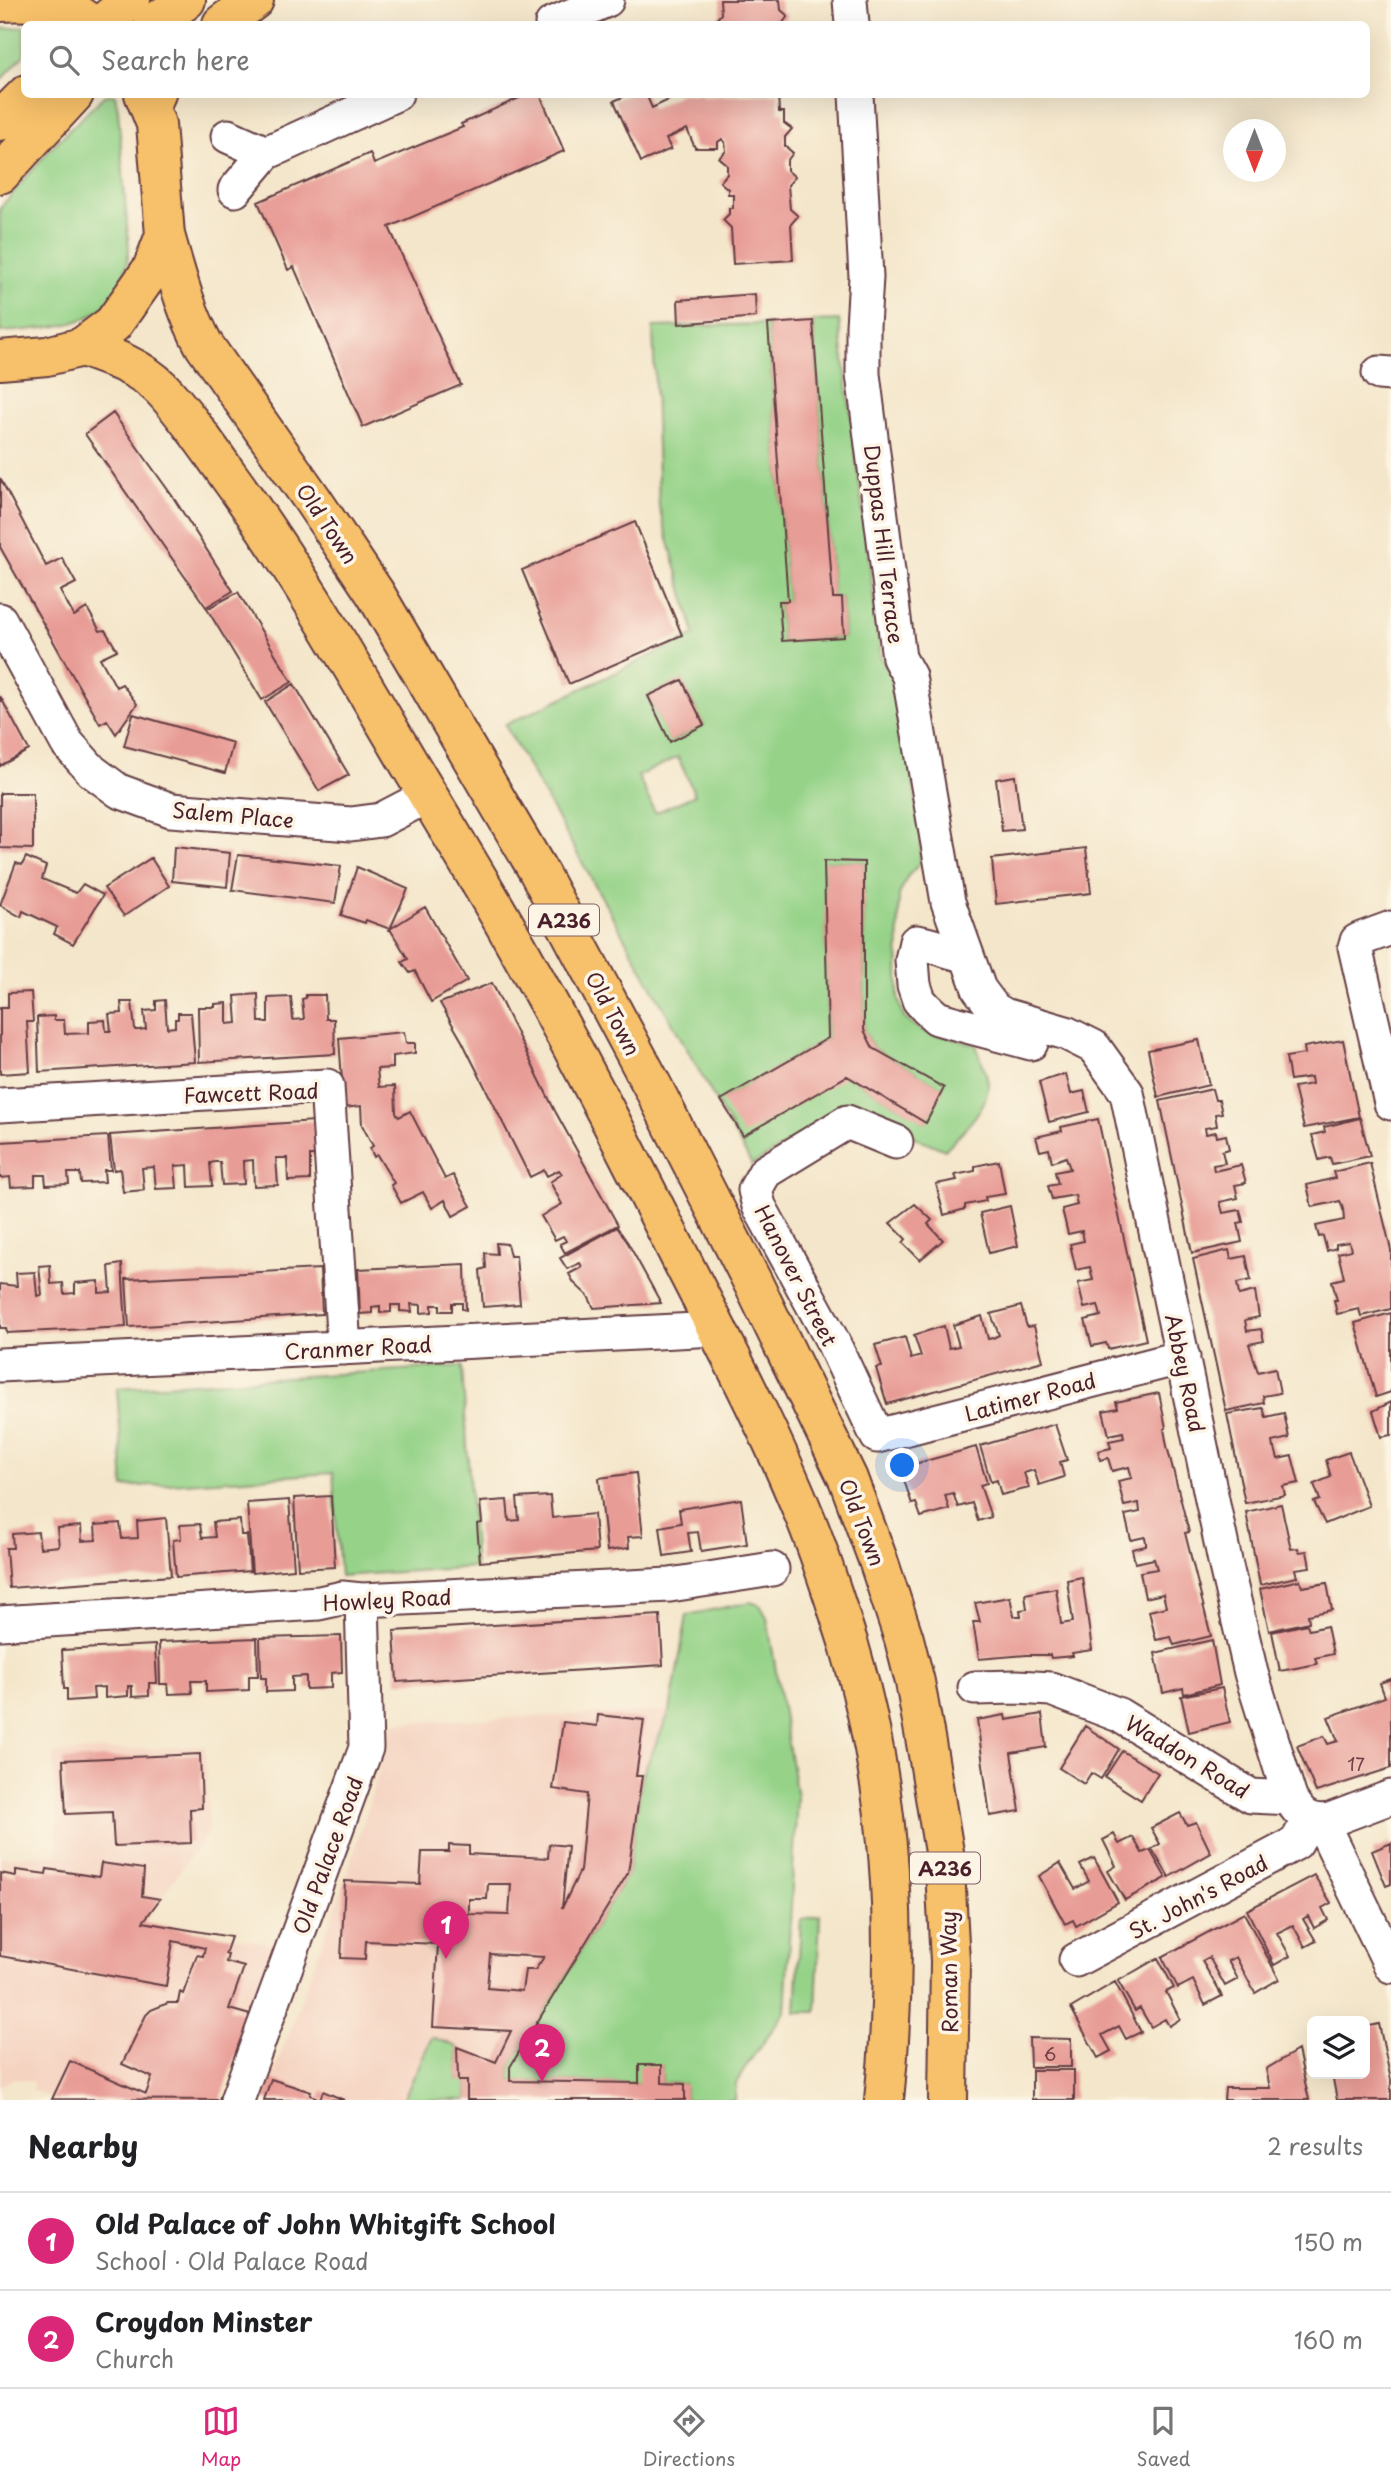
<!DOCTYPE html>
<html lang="en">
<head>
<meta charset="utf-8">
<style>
  :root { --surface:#fff; --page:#f2f2f2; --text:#202124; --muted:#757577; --line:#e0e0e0; --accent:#db2777 }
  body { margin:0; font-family:"Playpen Sans",sans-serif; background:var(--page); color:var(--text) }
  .controls { position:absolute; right:21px; bottom:21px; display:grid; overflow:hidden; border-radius:10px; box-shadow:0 7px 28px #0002 }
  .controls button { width:63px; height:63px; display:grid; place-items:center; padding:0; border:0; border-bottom:2px solid var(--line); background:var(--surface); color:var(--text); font:35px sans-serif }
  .compass { position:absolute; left:1223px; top:119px; width:63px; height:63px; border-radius:50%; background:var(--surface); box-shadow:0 7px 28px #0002; rotate:180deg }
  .you { position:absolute; left:903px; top:1466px; width:24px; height:24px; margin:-18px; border:5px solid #fff; border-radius:50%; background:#1a73e8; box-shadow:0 0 0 10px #1a73e833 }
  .badge { display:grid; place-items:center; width:46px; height:46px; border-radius:50%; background:var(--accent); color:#fff; font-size:23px; font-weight:700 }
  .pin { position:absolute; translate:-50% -58px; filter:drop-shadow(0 2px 4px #0008) }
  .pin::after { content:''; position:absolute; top:37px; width:24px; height:21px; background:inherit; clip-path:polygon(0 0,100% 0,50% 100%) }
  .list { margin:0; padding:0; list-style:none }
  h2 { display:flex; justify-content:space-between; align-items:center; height:91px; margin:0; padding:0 28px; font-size:30px }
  h2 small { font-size:23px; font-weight:400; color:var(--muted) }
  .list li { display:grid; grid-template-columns:46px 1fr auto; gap:21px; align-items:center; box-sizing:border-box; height:98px; padding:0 28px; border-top:2px solid var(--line) }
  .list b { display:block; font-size:26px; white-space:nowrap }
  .list p { margin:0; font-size:23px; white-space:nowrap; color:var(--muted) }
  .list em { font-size:23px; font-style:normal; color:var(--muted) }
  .icon { flex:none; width:38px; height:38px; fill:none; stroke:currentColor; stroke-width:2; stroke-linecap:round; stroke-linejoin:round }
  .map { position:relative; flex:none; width:1391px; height:2100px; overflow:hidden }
  .search { position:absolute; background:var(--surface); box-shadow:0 7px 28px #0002; left:21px; right:21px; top:21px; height:77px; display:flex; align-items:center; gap:18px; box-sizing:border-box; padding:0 24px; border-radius:10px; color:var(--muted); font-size:26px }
  .sheet { height:287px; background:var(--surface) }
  nav { display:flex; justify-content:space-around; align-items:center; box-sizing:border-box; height:98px; border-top:2px solid var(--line); background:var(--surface); font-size:19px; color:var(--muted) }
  nav a { display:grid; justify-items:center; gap:4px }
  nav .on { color:var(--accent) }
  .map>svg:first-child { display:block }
</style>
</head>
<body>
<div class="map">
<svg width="1391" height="2100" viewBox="0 0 1391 2100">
  <rect width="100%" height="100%" fill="#fcf5e5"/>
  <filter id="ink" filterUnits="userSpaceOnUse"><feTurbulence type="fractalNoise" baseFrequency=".0143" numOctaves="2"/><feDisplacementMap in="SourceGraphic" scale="14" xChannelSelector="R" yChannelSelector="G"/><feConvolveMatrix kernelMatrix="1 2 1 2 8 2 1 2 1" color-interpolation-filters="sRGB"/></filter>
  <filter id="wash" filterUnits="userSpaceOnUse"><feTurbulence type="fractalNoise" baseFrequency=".00686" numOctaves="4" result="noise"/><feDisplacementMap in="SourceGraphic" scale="28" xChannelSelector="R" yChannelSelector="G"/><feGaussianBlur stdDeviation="1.57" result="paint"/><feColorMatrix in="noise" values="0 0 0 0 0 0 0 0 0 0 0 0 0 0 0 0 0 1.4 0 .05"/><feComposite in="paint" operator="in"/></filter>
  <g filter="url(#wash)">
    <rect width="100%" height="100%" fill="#f4e6ca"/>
    <path fill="#f5d3c1" d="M670,1711l-28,65 -14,97 -118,194 -78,-30 -29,63h-139l81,-219 49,-158z
      M205,1746l4,85 -66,91 131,22 -54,156h-165l-23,-10 1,-8 -19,-4 -14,8v-229l58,-3 -5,-101z"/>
    <path fill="#96d389" stroke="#70795a" stroke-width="2" fill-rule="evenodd" d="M24,27v28l-24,26v-52z
      M105,95h10l3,15 11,140c-8,78 -67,77 -129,82v-124l52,-61z
      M839,320l42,338 8,14 10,9 22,157 -1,25 -13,14 -8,18 -1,103 6,20 16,12 56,15c4,12 11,27 12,39 1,25 -28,49 -43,66l-98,-42 -95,57 -247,-440 190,-90 -36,-128 -6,-180 115,-3 20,277 -9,1 3,39 62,-4 -2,-39h-9l-20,-277zM682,680l22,45 -33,17 -23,-46zM678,757l17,38 -40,18 -17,-37zM825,861l39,1v168l9,18 70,40 -17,34 -79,-46 -126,24 107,-62z
      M462,1366l13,201 -135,9 -7,-103 -209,14 -7,-99z
      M750,1602l10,3 7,12 30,180 -12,215 -36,50 -13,21 -1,17h-50v-16l-23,-1v-17l-23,17 -129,-2v-14l118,-194 14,-97 28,-65 17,-96z
      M820,1915l-4,97h-20l5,-92z
      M432,2037l25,10 1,33 9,1v19h-64z"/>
    <g id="blocks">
      <path fill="#e89c96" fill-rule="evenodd" d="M720,0h60l1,10 7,6 -6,8h-65l-3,-2 7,-8z
        M528,94h12l24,57 -175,76 72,158 -98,42 -69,-160 -6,3 -30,-68 112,-49 4,11 89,-37 -2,-3z
        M629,94h17l6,14 29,-14h20l1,3 76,-3 1,18h5v11l8,6 -7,8v9l8,7 -6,8v9l8,7 -7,8 2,24 8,7 -7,8 2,36 -60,4 -2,-36 -8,-8 6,-6v-6h4v-14h-5v-5l-8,-7 7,-8v-9l-8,-7 7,-7 -1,-9 -3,-3 -4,3v6h-23l-8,-19 -21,10 5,10 -30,13 -27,-61z
        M755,294l1,23 -77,7 -1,-24z
        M813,321l20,277h9l2,39 -62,4 -3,-40h9l-20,-277z
        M113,413l60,84 60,94 -27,16 -121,-173z
        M0,478l46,88 16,-8 14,25 -16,8 14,25 13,-8 13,23 5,-1 12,20 -17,8 16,29 6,-3 15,20 -21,30 -9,-14 -7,4 -100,-177z
        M635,522l47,113 -113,49 -47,-114z
        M238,592l54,90 -30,18 -55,-91z
        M682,680l22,45 -34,17 -22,-46z
        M294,684l55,91 -30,16 -54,-89z
        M0,696l29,54 -29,16z
        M133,714l100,29 -8,30 -101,-27z
        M1015,776l7,53 -20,2 -6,-52z
        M0,793h33v56l-33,-1z
        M174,847l56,6 -3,34 -55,-6z
        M1086,848l5,45 -95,11 -4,-45z
        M238,855l103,11 -6,37 -103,-13z
        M26,857l20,9 -4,13 34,14 7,-9 20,11 -30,49 -19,-10 3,-7 -34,-16 -2,6 -21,-12 16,-42 6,2z
        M151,858l18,28 -45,30 -20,-28z
        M824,861l40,1v168l9,18 71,40 -18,35 -79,-47 -104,60 -22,-36 107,-62z
        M357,867l51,22 -18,40 35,-22 42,74 -36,21 -16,-31 -5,2 -8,-11 6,-3 -18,-30 -24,-9 -1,3 -24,-8z
        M492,983l63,128 63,114 -53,28 -5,-9 6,-3 -3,-5 -8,4 -14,-24 21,-12 -12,-22 12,-8 -3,-4 -12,6 -3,-6 -14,7 -68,-136 -22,-38z
        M31,992l2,30h-6l3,50 -30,2v-66h8v-15z
        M258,994l1,28h9v-24l23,-1 2,23 11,-1 -2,-20 4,-1v-3h19l1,24h8l1,35 -136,8 -1,-55h17v-3l12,-1v21l10,-1 -2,-27z
        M165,1000l2,28 8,-1v-8h3v-6h13l4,49 -156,10 -2,-55 17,-1v4h10l1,14 24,-1v-12l16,-1 1,11h5l-2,-17 13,-1 -1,-11h11l3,28h4l7,-1 -2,-18 12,-1v-9z
        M404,1032l2,11h9v10l-22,3v12l-16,1 2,18 16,-1 1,27 3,4 11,-6 35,68 8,-4 18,31 -18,10 -8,-16 -13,8 -9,-16 -22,11 -10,-18 3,-2 -17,-28 -3,2 -4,-9 3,-2 -11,-21 -1,-19 -17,2 -5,-70z
        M1199,1040l10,45 -51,12 -10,-47z
        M1343,1040l16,77 -55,11 -10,-41 18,-3 -1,-7 -21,3 -4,-23 19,-3 -1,-7z
        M1066,1074l5,20 13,-3 5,21 -40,10 -10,-40z
        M1212,1089l3,11h4l3,13 -7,1 2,12 -12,2 1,6 10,-2 1,5 9,-2 3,14 -7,2 3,12 -12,2 1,6 27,-6 5,18 -11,2 3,13 -18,4 3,11 17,-3 3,12 -5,1 4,19 -50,11 -32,-152z
        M1360,1118l10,38 -38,8 -2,-7 -11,3 -7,-25 13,-3 -1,-5z
        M1098,1119l48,221 -38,9 -2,-6 -14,3 -7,-26 16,-4 -3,-11 -14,3 -6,-25 15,-3 -3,-13 -14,3 -6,-26 14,-3 -2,-10 -14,3 -6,-25 15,-4 -2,-10 -23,4 -4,-13 10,-2 -3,-12 15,-3 -4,-12 -14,5 -3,-13 -9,2 -4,-14 26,-6 -1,-4z
        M314,1121l2,35h-6v24l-22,1 -1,-23h-11l2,27 -24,1 -1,-26 -10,1 1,23 -22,1 -2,-23h-5l-5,1 2,23 -23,1 -1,-22 -13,1 2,22 -21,1 -2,-22 -12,1 2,22 -21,2 -3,-23 -6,1 -4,-35z
        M108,1136l3,34h-7l1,12 -24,1 -1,-10h-12l1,11 -23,1 -1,-10h-10v11l-24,1 -1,-10 -10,1v-36z
        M999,1161l6,33 -20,3 1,4 -21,4v4l-21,6 -8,-31 21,-4 -2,-5 20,-4v-5z
        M1370,1163l21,87v59l-30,7 -2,-7 -22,5 -3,-14h3l-5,-19 12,-3 -6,-25 13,-3 -2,-8 -13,2v4l-9,3 -4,-15 -4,1 -3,-11 28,-6 -1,-11 -3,-8 -28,6 -5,-22 28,-7 -2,-6z
        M915,1204l17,16 -4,4 15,16 -23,20 -17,-17 3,-4 -16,-16z
        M1010,1206l8,40 -29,7 -9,-40z
        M617,1227l11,16 33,60 -67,5 -6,-12 -14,-13 -5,-9 13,-7 -2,-4 -13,6 -7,-11z
        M496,1243l11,1 3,12h6l4,48 -37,3 -3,-37 6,-2 -1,-15 12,1z
        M1229,1250l2,9 15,-3 5,24 -14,3 2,12 16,-4 4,26 -14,3 2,11 14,-2 3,12 -15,3 9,28 17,-4 5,25 -17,3 1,7 -38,8 -33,-152z
        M122,1264l4,63 -119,6 -1,-5h-6v-44l17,2 -1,-13 19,-1 2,24 5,-1 -3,-29 11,-1 1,19 12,-1 1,11 11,-1v-10l24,-2v12l12,-1 -2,-26z
        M465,1264l1,46 -4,-1v-6h-10v8h-12v-6h-8v7l-11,1v-8l-10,-1 1,8 -12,-1v-6h-9v7l-11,1v-7l-8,1v6l-12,1 -2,-45z
        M320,1269l2,45 -193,13 -3,-48z
        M1021,1306l6,21 7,-1 9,35 -156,43 -11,-36 6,-1 -7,-22 30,-8 6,22 10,-3 -7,-21 30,-9 5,22 10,-2 -6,-21 29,-9 6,23 5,-1 6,-3 -8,-21z
        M1391,1313v79l-15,5 -21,-74z
        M1159,1393l7,35 -2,1 3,17 22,86 -4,1 26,103 -37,9 -3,-8 -15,3 -7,-29 17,-4 -3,-13 -18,4 -5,-26 17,-3 -3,-10 -19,4 -3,-14 14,-3v-4l-1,-5 -14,3 -6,-25 15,-3 -1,-9 -15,3 -6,-25 14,-3 -3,-11 -17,4 -4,-13 -8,2 -2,-9 13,-3 -2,-7 15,-3 -1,-6 -14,3 -6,-24 15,-3 -2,-6z
        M1391,1402v33l-10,2 -8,-26z
        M1263,1408l3,9 18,-4 5,25 -17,4 1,6h2l3,11 14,-3 7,27 -16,3 2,9 -40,8 -18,-89z
        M1055,1424l12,36 -7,2 4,15 -25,8 -5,-15 -10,3 5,15 -28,7 -4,-15 -6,2 -11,-36z
        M976,1447l11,36 -7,2 11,32 -13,4 -6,-18 -14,4 -5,-14 -8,2 4,14 -28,8 -5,-14 -4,1 -12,-36z
        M1349,1452l20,54 -44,18 -11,-22 6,-2 -6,-16 17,-7 -5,-17z
        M636,1473l7,63 -15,1 1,11 -22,3 -8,-73z
        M331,1496l4,71 -37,2 -4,-71z
        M550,1496l2,22 42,-4 3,37 -117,11 -3,-38 5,-1 -2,-21 27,-2 2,21 10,-1 -2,-22z
        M741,1499l6,45 -46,7 -3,-19 -10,1 3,19 -27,4 -4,-29 21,-4 -2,-14z
        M289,1500l5,69 -42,4 -5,-70z
        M1281,1504l10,45 7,-1 1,4 8,-1 3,16 -15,2 2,8 -37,8 -14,-73z
        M166,1518l5,58 -162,12 -3,-40h7l-1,-14 26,-2 2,16 19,-2 -2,-18 24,-2 1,15 14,-1 -1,-15 25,-2 2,16 16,-1 -1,-17z
        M240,1520l1,15h6l3,36 -74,6 -3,-37 8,-1 -1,-14 20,-1 2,14 13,-1 -2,-15z
        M1082,1577l10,73 -20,3 1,3 -22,2 -1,-3h-23l-48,4 -6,-37h7l-5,-19 35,-6 4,19h7l-1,-6 7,-1 -2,-15 31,-6 5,36 12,-2 -6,-42z
        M1300,1580l2,7 25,-4 5,27 -24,5 1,7 -40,9 -9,-42z
        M660,1615l3,50 -266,17 -3,-51z
        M1307,1624l2,6 18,-4 6,28 -18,4 2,6 -37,7 -8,-39z
        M341,1636l1,36 -11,1v15l-25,1v-13l-14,1v14l-26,1v-14h-5l-1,-40z
        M257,1638l1,38h-9v14l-43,2v-11h-15l1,12 -23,1 -1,-10h-8l-1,-42z
        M1212,1640l8,45 -36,9 -1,-6 -20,5 -8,-40z
        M155,1645l2,38h-8v13l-17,1v-11h-4v10l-23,2v-11l-12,1 1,11 -27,2v-12h-3l-2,-39z
        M1391,1679v89l-75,24 -19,-46 27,-10 4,8 10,-3 -10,-24 57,-20 -5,-14z
        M1222,1688l8,34 -41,10 -8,-36z
        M1042,1714l4,33 -35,6 9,58 -30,5 -13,-96 28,-5 1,5z
        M598,1715l46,5 -8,56h6l-14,97 -118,194v14l129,2v-18h23v18l23,1v16h-218v-19h-9l-1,-34 39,15 15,-31 -78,-4 5,-83 -72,-3 -1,18 -24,-1 4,-77 75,3 2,-32h27v-7l20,1v8l79,4 1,-14 19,2 -6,62 18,-37 7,-77 -34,-5 10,-67 34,4zM488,1884h23l-2,31 -40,-1v-15h18zM490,1954l54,3 -9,13h-10l-3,21 -35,-3z
        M1085,1726l34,23 -18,30 -10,-6 -7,11 -25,-16z
        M1122,1751l36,22 -17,27 -36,-23z
        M200,1754l2,54 -12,1 1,34 -77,3 -2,-34 -46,2 -3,-54z
        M1180,1813l7,12 9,-3 15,31 -42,24 -17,-28 8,-5 -9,-16z
        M1114,1834l5,10 14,-7 9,16 8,-3 16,28 -41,22 -17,-29 8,-5 -13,-26z
        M1391,1843v41l-5,2 -14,-35z
        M1094,1858l24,44 -42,24 -3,-6 -8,4 -26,-48 21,-13 15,26 14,-8 -9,-16z
        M101,1863l43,6 -2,27 18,3 -17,23 88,15 -6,17 3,1 -2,7 18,5 -15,42 21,6 -30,85 -168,-1 18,-38 76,33 6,-17 -30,-13 24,-49 5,-5 17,-7h10l2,-11 3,2 14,-39 6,1 2,-8 -32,-7 -7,45 -166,-30v-83l16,3v-6l30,4 1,-5 52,8z
        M1314,1875l17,28 -9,5 6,12 -14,8 -6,-12 -5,3 13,22 -11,6 -12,-22 -16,8 13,23 -16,9 -27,-55z
        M1244,1913l35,66 -24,14 -19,-36 -8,4 10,18 -13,7 -16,-29 -7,4 20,35 -17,9 -12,-25 -15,8 -16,-31z
        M1158,1958l16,30 -8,4 14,27 -11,7 -4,-7 -14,8 -11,-19 -5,3 -17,-30z
        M1115,1982l26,50 -15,7 -7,-13 -17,9 9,16 -13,7 -27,-50z
        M1379,2024l12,56v20h-54l-5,-26h33v-47z
        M1029,2038l42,1v28h-41z
        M1298,2050l11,50h-85l1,-12h45l-4,-19z
        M1032,2070h42v30h-42z
        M271,2079l40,13 -1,3 10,4 3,-8 21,9h-80z"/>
    </g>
  </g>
  <g filter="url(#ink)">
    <use href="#blocks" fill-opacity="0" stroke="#643d43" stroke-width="2"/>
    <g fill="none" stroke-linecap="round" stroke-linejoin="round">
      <defs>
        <path id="minor" d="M850,0l2,24
          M552,24l55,-24
          M856,94l10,183 -3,49v48l36,284 10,18 39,226 31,87 15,20 10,6 62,18 28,14 33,46 99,473 25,107 39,125c10,18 19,25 40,22l61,-23
          M228,136l38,17 130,-59
          M235,190l31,-37
          M1379,373l12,1
          M0,620l67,123 25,28 27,20 52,19 180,14 30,-4 48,-25
          M1391,928l-30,11 -4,2 -2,6 36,156
          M966,955c-18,-2 -32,-11 -50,-13l-4,18 2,25 5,15 7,8 11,10 14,4 80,21
          M0,1105l327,-19 17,262
          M896,1142l-49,-20 -82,50 -10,18 4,16 73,134 45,96 306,-79
          M0,1365l716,-36
          M0,1623l319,-20 23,-5 20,2 308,-15 102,-16
          M975,1688l42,-1 34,2 68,26 132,81 39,2
          M1321,1821l70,145
          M1076,1960l220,-117 13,-23
          M237,2100l129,-352 -4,-148"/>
        <path id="primary" d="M0,2c32,-2 65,0 90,22
          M165,235c11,38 20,75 39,110l108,154 63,94 162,276 115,216 101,198 95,196 30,81 26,79 11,43 13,72 16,98 6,109 -2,139
          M82,347c28,10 57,19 79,41 25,26 46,58 67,87 61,84 113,172 165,261 37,64 76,126 112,189 63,111 120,223 177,336 44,86 89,171 125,261 16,40 29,82 42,123 44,146 51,304 35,455
          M0,360l47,-4 35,-9 31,-23 39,-55 13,-34 -9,-111 -12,-30"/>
        <path id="trunk" d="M59,6l7,-6
          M102,24l29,-24
          M154,24l32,-24
          M222,24l32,-24
          M150,104l6,-10
          M0,121l27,-27
          M0,174l74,-80"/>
      </defs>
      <use href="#minor" stroke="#643d43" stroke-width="37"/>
      <use href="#primary" stroke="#643d43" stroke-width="42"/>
      <use href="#trunk" stroke="#643d43" stroke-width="42"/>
      <use href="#minor" stroke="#fff" stroke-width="33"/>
      <use href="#primary" stroke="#f7c06b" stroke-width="38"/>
      <use href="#trunk" stroke="#f7c06b" stroke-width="38"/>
    </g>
  </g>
  <g text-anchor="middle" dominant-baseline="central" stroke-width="7" stroke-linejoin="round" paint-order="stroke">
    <g font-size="18" fill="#723e46">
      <text x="1356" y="1763">17</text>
      <text x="1050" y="2053">6</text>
    </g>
    <g fill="#fcf5e5" stroke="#7f5f63" stroke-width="2">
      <rect x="529" y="904.5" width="70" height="31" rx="5"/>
      <rect x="910" y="1852.5" width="70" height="31" rx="5"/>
    </g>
    <g font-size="19" font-weight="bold" fill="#4a1f2b">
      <text x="564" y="920">A236</text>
      <text x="945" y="1868">A236</text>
    </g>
    <g font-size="21" fill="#4a1f2b" stroke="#fcf5e5">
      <text transform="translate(328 523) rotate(56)">Old Town</text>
      <text transform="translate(885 544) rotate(83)">Duppas Hill Terrace</text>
      <text transform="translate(233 814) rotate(5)">Salem Place</text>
      <text transform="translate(614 1013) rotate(62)">Old Town</text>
      <text transform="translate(251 1092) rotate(-2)">Fawcett Road</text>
      <text transform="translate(797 1275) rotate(63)">Hanover Street</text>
      <text transform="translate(358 1347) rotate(-3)">Cranmer Road</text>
      <text transform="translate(1186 1373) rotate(78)">Abbey Road</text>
      <text transform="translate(1030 1396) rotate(-15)">Latimer Road</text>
      <text transform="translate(863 1522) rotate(69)">Old Town</text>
      <text transform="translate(387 1599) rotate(-3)">Howley Road</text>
      <text transform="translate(1188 1756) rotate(31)">Waddon Road</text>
      <text transform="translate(327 1855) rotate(-70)">Old Palace Road</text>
      <text transform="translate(1198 1896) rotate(-28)">St. John's Road</text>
      <text transform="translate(948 1972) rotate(-91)">Roman Way</text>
    </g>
  </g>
</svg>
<div class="controls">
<button><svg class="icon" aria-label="layers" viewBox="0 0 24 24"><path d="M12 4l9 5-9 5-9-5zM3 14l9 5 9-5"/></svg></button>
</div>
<svg class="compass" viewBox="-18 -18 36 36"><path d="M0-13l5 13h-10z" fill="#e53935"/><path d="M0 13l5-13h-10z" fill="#757577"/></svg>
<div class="you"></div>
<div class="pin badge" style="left:446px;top:1959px">1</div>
<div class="pin badge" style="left:542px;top:2082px">2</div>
<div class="search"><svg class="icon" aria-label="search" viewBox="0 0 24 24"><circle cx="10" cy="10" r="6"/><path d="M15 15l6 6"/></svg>Search here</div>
</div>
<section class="sheet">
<h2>Nearby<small>2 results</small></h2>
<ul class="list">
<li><span class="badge">1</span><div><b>Old Palace of John Whitgift School</b><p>School · Old Palace Road</p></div><em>150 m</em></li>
<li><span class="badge">2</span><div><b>Croydon Minster</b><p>Church</p></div><em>160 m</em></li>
</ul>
</section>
<nav>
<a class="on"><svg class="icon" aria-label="map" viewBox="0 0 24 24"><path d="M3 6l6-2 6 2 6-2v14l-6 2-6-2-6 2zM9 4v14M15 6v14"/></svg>Map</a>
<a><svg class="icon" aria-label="directions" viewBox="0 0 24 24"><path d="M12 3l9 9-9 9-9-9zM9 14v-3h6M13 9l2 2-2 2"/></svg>Directions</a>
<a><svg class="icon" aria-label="saved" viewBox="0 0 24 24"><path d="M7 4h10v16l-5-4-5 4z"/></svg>Saved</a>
</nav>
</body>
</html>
